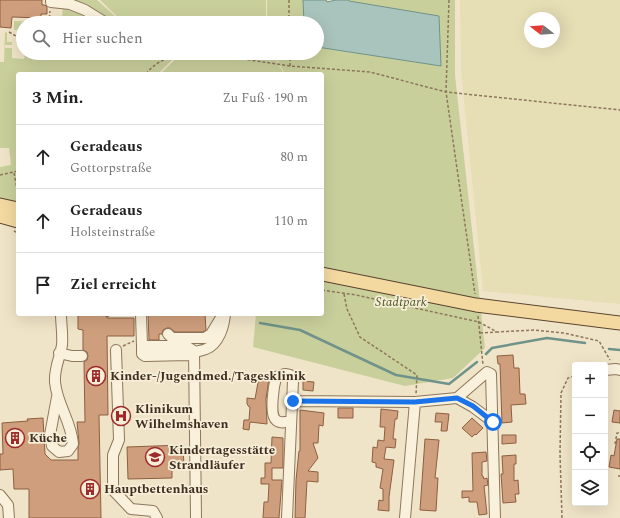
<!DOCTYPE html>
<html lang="de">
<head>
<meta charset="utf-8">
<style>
  :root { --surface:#fff; --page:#f2f2f2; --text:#222; --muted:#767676; --line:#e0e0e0 }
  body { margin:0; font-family:Spectral,serif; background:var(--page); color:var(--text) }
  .controls { position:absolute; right:12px; bottom:12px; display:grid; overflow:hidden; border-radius:4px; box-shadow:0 4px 16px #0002 }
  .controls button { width:36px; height:36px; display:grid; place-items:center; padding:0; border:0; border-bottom:1px solid var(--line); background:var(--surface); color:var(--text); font:20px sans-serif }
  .compass { position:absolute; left:524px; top:12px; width:36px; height:36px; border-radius:50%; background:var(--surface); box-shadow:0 4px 16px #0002; rotate:287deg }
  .stop { position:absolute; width:12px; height:12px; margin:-9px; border:3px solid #1a73e8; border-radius:50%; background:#fff }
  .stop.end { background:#1a73e8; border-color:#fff; box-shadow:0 1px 4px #0008 }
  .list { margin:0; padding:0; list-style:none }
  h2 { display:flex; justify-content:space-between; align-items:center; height:52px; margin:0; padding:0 16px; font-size:17px }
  h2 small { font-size:13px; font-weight:400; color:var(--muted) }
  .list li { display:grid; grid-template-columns:26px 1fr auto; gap:12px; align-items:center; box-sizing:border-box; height:64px; padding:0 16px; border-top:1px solid var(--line) }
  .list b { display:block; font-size:15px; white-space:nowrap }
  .list p { margin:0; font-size:13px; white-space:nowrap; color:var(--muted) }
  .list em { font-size:13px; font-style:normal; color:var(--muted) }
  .icon { flex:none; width:22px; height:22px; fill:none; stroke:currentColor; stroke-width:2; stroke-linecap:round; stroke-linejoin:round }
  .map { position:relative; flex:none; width:620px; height:518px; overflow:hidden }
  .search { position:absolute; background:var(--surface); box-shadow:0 4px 16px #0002; left:16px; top:16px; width:308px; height:44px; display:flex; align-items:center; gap:10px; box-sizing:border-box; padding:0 14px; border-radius:22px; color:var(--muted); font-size:15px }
  .panel { position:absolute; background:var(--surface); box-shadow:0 4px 16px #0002; left:16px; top:72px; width:308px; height:244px; border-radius:4px }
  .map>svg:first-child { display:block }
</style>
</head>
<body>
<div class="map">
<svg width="620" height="518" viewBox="0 0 620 518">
  <rect width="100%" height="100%" fill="#f0e4c8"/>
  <path fill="#e6deb5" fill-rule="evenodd" d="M460,0h160v304l-137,-13 -22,-221zM530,18h24v24h-24z"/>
  <path fill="#c9cf9b" d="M66,0h31l26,23h-70v-4h9l1,-14z
    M100,0h166v23h-142z
    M267,0h36l1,23h-37z
    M348,0h107v75l30,273 -32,30 -48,8 -152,-39 3,-33h66v-240h-37l-12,-21h44v-6l124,19z
    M46,17h2l-1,6h-24v16l-5,-4v-5h-4v-9l29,1z
    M5,32l2,1v9h5v3h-7v3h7v10l12,1 1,-6h154l-21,21h-140v128l-18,-4v-31l11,-2 -2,-17h-9v-86h4z
    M182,53h90l12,21h-124z"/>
  <path fill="#a9c4bc" stroke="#6f938a" d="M303,0h23l1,2 9,-2h12l1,1 90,15 2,50 -124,-19v-24h-13z"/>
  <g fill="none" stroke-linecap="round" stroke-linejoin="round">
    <path stroke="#6f938a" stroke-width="2.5" d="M260,323l40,7 96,45 53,9 28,-22
      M609,349l11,1
      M486,354l6,-6 55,-10 38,5"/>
  </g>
  <path fill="#cf9f7d" stroke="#8d5f41" d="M0,0h42v5h3l2,2v7h-6v4l-29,-1 -1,11 -11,-1z
    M78,314h27l2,4h27v18h-27l1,79h-9l2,103h-72v-29h-15l-1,-20 -13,1v-16h3l-1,-31 26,-2 -1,-2 16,-1 2,36 6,6h27v-12l1,-5 -2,-21h8l-1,-60 3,-2 1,-4 -1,-4 -4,-2v-20l-5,-1z
    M148,314h57l1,16 -3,2h-28l-5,-4h-3l-4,2 -1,4h-3v6h-10z
    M513,355l1,13h5l1,26h5l1,10 -15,1 1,17 -10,1 -2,-59h-2l-1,-8z
    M259,377l10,1 -3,21 1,25 -17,-2 -1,8 -6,-1 1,-9h5l1,-13 -2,-1v-1l-1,-1v-6l8,1z
    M303,381l11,1 -1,9 -10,-1z
    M338,408h15v10h-15z
    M381,409l17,2 -1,8h-2l-2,20h3l-1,9 -9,-1 -2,12 10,1 -5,37v14l-11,-1 1,-10 4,1v-12l-3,-1 3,-19 -7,-2v-4l-4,-1 1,-15 4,1 1,-8 6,1 1,-14h-5z
    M300,410l24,3 -1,13 -4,-1 -1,18h-5l5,15 -10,13 10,1v10l-11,-1 -2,37h-10l1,-38 3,-29h1z
    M614,410l6,1v12l-8,-1z
    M436,413l13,1 -2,17h-6l1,-9h-7z
    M472,418l11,10 -7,7 -1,-1 -3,3 -10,-9z
    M502,435h14v8l-14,1z
    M272,437l11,1v30h-11v12h10l-3,38h-16l1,-16h4l1,-18h-8v-6h4v-15h6z
    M425,439l14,1 -4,38h3l-2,33 -16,-1z
    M617,439h3v30l-11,-2 2,-12 3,1z
    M183,445l1,22 -12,1v10l-44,1 -1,-32z
    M486,452l1,9 -5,1v14h1l1,3 3,-1 1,7 -4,1 3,28 -8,1 -2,-13h-8v-5l-7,1v-7h11l-1,-38z
    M516,455v9h-2v17l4,-1 1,14h-4l1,8 -13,1 -2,-29h2l-1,-18z"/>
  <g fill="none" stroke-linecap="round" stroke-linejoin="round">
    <defs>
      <path id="minor" d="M51,0v2l19,2 15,6 21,13
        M141,314l1,32
        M168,334l4,4h33l6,-4 9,-15
        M116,350l3,90 -6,15v35l18,19 22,2 4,7
        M194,351l-8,-5h-44v8l3,2 44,-1c7,-5 10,-3 17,-6 13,-5 18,-23 19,-35
        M194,351l2,167
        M59,353l13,3h10
        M605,370l11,-1 4,1
        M57,397l-7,38 2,11 7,6 9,-1 5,-7c-2,-24 -16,-39 -18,-62 -1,-14 5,-24 7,-37 1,-10 -1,-21 -1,-31
        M457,398l30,-26 4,2 4,144
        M293,401l122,1 42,-4 16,9 20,15
        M0,495l8,10 1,13
        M287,518l6,-137 -3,-6 -5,-1 -9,3c-2,8 -7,38 0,43 4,4 10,2 15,1
        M405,518l10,-116"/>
      <path id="major" d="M0,205l18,4
        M0,216l18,5
        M322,274l154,31 144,18"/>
    </defs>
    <use href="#minor" stroke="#8d765c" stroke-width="12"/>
    <use href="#major" stroke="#5b4430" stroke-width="15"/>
    <path stroke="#8d765c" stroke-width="1.5" stroke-dasharray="3 2" stroke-linecap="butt" d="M289,0v23
      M449,0l-3,92 29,202
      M49,23l1,-12
      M9,32l14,8
      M203,53l87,13 80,6 76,20 174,18
      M290,53v13
      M146,74c9,-12 22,-17 37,-21
      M14,173l4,20
      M0,175l18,-4
      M14,231l4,2
      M322,290l34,5 123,27 18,10 37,-2 30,3 35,8 11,19
      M344,294l3,15 13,28 57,38 -1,19
      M478,316l5,49
      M107,317l3,-2v-1
      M480,333l17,-1
      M123,346l11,-5
      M615,444l2,-11h3
      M618,476h2
      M562,518l-2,-64 1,-61 7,-15 7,-2"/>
    <use href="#minor" stroke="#faf1dc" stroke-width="10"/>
    <use href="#major" stroke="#f3d9a0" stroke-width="13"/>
  </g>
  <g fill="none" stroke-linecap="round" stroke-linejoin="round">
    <path stroke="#1a73e8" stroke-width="5" d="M293,401l122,1 42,-4 16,8 20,16"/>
  </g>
  <defs>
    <symbol id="building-ring" viewBox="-11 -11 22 22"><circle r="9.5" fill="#f7eed8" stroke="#9e2a2b" stroke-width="1.5"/><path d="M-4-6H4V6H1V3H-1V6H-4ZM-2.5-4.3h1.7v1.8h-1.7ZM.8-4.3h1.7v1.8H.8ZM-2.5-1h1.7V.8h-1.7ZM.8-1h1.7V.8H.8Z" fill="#9e2a2b"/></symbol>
    <symbol id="hospital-ring" viewBox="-11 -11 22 22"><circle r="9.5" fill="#f7eed8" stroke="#9e2a2b" stroke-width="1.5"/><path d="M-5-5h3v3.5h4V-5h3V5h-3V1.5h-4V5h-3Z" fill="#9e2a2b"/></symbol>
    <symbol id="school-ring" viewBox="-11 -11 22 22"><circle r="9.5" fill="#f7eed8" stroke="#9e2a2b" stroke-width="1.5"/><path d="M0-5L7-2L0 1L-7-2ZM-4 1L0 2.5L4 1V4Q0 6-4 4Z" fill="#9e2a2b"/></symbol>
  </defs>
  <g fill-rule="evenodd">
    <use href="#building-ring" x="85" y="365" width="22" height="22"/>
    <use href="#hospital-ring" x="110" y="405" width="22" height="22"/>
    <use href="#building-ring" x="4" y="427" width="22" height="22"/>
    <use href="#school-ring" x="144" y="446" width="22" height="22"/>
    <use href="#building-ring" x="79" y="478" width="22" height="22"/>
  </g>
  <g text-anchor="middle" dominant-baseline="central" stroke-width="3.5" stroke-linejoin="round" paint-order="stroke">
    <g font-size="13" font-style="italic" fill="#4d5a26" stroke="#f7eed8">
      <text x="401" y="302">Stadtpark</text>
    </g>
    <g font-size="13" font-weight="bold" fill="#3d2e20" stroke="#f7eed8" text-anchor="start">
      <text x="110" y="376">Kinder-/Jugendmed./Tagesklinik</text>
      <text x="135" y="409">Klinikum<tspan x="135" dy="15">Wilhelmshaven</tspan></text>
      <text x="29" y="438">Küche</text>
      <text x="169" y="450">Kindertagesstätte<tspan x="169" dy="15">Strandläufer</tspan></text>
      <text x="104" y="489">Hauptbettenhaus</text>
    </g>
  </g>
</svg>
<div class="controls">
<button>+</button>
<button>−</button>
<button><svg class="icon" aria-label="locate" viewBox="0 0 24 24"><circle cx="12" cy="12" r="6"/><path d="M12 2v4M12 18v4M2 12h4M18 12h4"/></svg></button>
<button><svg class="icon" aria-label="layers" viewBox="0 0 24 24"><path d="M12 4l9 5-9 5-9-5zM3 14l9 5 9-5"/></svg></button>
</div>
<svg class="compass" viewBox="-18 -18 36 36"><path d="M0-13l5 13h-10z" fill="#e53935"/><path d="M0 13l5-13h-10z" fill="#767676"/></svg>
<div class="stop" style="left:493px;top:422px"></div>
<div class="stop end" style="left:293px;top:401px"></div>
<div class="search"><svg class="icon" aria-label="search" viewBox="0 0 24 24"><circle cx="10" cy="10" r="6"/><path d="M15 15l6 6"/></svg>Hier suchen</div>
<section class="panel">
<h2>3 Min.<small>Zu Fuß · 190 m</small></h2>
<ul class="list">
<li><svg class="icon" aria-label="ahead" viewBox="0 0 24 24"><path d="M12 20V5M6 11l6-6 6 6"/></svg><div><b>Geradeaus</b><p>Gottorpstraße</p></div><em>80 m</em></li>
<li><svg class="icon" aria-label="ahead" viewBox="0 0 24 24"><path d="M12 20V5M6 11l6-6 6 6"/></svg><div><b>Geradeaus</b><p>Holsteinstraße</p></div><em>110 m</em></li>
<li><svg class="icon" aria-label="arrive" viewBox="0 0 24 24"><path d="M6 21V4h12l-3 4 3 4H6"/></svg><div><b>Ziel erreicht</b></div></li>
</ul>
</section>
</div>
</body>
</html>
